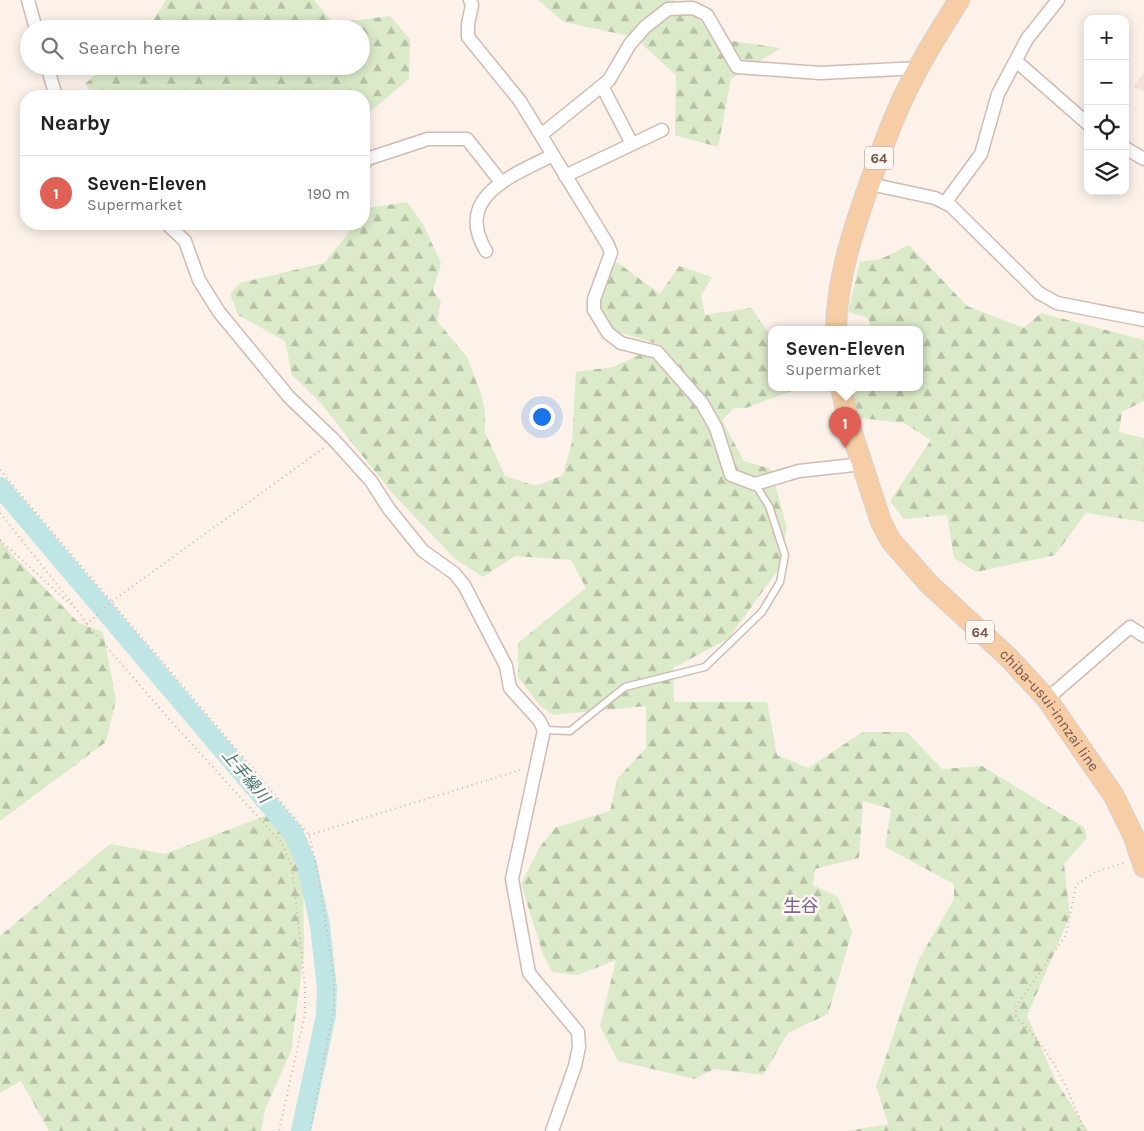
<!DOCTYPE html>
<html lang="en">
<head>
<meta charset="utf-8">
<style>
  :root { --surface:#fff; --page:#f2f2f2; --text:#222; --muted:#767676; --line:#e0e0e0; --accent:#e06056 }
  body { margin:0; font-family:Karla,"Noto Sans JP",sans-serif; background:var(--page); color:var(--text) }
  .controls { position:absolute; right:15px; top:15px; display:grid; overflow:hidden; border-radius:10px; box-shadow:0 2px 12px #0003 }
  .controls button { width:45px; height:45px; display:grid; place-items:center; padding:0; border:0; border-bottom:1px solid var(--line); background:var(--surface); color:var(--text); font:25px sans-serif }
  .you { position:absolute; left:541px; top:416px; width:18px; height:18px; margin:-12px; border:4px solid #fff; border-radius:50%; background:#1a73e8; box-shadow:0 0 0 8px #1a73e833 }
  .badge { display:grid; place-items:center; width:32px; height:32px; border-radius:50%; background:var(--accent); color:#fff; font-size:16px; font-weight:700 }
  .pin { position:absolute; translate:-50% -41px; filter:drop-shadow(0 1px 2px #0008) }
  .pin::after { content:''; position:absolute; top:26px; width:18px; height:15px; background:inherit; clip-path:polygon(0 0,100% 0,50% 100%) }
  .popup { position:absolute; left:768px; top:326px; width:155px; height:65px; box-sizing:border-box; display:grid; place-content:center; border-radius:10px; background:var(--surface); filter:drop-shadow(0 1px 4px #0005); font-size:16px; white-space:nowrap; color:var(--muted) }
  .popup b { font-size:19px; color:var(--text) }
  .popup::after { content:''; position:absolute; left:50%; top:100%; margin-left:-10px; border:10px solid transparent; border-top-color:var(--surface) }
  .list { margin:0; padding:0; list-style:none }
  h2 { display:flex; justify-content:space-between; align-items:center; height:65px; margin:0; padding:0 20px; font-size:21px }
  h2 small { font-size:16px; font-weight:400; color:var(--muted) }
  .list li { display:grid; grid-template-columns:32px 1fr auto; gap:15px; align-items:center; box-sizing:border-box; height:75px; padding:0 20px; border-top:1px solid var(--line) }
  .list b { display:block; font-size:19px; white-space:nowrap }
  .list p { margin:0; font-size:16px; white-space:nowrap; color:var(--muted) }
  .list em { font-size:16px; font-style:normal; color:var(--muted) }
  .icon { flex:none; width:28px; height:28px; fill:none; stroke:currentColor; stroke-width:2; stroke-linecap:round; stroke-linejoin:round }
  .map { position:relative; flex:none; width:1144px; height:1131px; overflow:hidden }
  .search { position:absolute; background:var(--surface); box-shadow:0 2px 12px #0003; left:20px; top:20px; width:350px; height:55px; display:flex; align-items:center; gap:12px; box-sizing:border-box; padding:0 18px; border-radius:28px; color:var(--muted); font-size:19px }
  .panel { position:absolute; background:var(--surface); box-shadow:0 2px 12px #0003; left:20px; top:90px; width:350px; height:140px; border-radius:20px }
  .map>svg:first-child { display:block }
</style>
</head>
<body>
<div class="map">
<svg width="1144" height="1131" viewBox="0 0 1144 1131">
  <defs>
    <pattern id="forest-firs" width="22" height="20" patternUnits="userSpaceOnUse" patternTransform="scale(1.25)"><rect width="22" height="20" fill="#dbeac9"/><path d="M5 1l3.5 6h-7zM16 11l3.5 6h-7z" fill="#b6c0a5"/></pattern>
  </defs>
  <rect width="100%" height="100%" fill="#fcf2ea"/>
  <path fill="#f3e3d9" d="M1144,72v20l-10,-5z"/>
  <path fill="url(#forest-firs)" d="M166,0h148l19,23 57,-7 20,23 -1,40 -45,38v-21h-269l-10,-12 20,-18h256v-37h-213z
    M538,0h135l52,40 56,8 -50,31 -13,68 -43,-12 1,-60 -42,-38 -70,-15z
    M407,202l16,22 18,39 -8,28 8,11 -4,19 30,36 14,37 4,18v20l20,44 31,10 27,-11 9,-33 4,-70 37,-5 48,-22 -43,-13 -20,-23 2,-17 17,-30 43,32 19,-28 33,11 -11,19 4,19 46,-7 20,28v51h31l-56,21h-12l-12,12 22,41 27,8 16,59 -9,42 -50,69 -55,29 1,34h93l10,53 31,13 55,-36h44l35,37 40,-3 62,38 40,23 3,11 -23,26 6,52 -43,100 29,65 32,50h-241l41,-7 -12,-38 43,-127 35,-60v-15l-69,-37 6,-38 -28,-8 -4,57 -44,11 -2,16 25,12 14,35 -24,82 -40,19 -25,42 -49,-6 -19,10 -77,-18 -18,-35 16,-66 -38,15 -26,-3 -9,-18 -22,-70 18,-36 16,-20 55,-17 7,-32 29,-31v-42l-93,9 -13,-9 -22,-29v-34l68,-55 -15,-28 -56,-4 -32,21 -28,-18 -63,-66 -73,-92 -27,-26 -7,-34 -47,-26 -8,-21 10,-11 84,-20 32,-39h8v-10l4,-6z
    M909,245l58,61 57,22 17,-15 103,27v61l-22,11 -3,20 25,6v84l-58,-9 -31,42 -79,17 -22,-14 -7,-43 -43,4 -14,-18 41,-61 -27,-17 -44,-5 -10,-26 13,-5h56v-58h-47l-4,-11 -20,-6 12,-50 21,-3z
    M0,540l12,15 67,68 24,9 13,68 -10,42 -106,79z
    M270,814l33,53 1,86 -13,98 -26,59 -4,21h-212l-28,-50 -21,12v-157l110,-92 55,10z"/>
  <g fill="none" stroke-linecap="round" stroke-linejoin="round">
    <path stroke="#bfe5e5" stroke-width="20" d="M0,487l294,347 13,31 13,61 7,63 -1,26 -25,116"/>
    <defs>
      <path id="service" d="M544,730l26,1 55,-44 80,-20 57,-55 18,-30 5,-27 -16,-49 -14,-22"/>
      <path id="minor" d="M28,0l8,29
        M470,0l2,5 -4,19v13l52,64 88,144 3,8 -17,46v11l14,23 13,10 36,9 45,51 14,25 15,47 24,9 44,-13 64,-7
        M1016,61l72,63
        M47,66l9,30
        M602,86l30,58
        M541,135l68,-55 21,-36 15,-17 23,-18 25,-1 14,7 30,52 83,6 99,-5
        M1125,148l19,11
        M364,164l3,-5 61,-20h39l34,43
        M565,176l97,-46
        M870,184l65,14 16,8 88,87 18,10 87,17
        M945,203l36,-49 17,-60 29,-55 31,-39
        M167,224l18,17 14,39 20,32 70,85 45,43 37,41 18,28 34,42 31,22 10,12 42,81 4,22 29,32 5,10 -32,149 17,94 49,59 1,15 -4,19 -23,65
        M486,251c-33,-55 28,-76 67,-96
        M1047,699l83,-72 14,9"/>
      <g id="primary">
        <path d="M836,329c1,-53 19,-105 37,-155 11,-30 21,-60 36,-88 14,-30 33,-58 50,-86"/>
        <path id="s1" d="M841,387l8,37 32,98 10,19 38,43 79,73 39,42 67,97 20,41 10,30"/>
      </g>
    </defs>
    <use href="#service" stroke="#d0bbb2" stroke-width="9"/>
    <use href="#minor" stroke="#d0bbb2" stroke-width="15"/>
    <use href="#primary" stroke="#d9d0cd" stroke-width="22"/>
    <path stroke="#d6b1a5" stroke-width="2" stroke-dasharray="1 4" stroke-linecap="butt" d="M0,470l309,365 8,33 17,111v28l-24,124
      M0,513l75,94
      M0,540l79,72 8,12 24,-22 214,-155
      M87,624l82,95 113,124 10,24 13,119v28l-26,117
      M309,835l215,-66
      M1085,1131c-19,-46 -32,-79 -69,-114v-11l50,-71 10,-50 19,-13 32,-10"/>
    <use href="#service" stroke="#fff" stroke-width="6"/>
    <use href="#minor" stroke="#fff" stroke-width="12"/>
    <use href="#primary" stroke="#f7cda6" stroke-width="20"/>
  </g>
  <g text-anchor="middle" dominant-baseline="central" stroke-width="5" stroke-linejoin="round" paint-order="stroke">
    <g fill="#fef7f1" stroke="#9f867f" stroke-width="1">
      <rect x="865" y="146.5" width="28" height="23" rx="4"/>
      <rect x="966" y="620.5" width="28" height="23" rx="4"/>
    </g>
    <g font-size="14" font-weight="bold" fill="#76564e">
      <text x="879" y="158">64</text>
      <text x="980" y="632">64</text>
    </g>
    <g font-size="15" fill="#76564e" stroke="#fef7f1">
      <text stroke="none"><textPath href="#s1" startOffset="395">chiba-usui-innzai line</textPath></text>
    </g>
    <g font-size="16" font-style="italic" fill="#42797a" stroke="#fef7f1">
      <text transform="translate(246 776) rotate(50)">上手繰川</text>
    </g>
    <g font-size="18" fill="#7c6691" stroke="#fef7f1">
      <text x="801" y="906">生谷</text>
    </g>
  </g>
</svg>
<div class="controls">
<button>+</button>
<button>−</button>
<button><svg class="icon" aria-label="locate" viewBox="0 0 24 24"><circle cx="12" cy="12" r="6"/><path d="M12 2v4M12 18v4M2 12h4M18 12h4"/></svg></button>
<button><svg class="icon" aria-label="layers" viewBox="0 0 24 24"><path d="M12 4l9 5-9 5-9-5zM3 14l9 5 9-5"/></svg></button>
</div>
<div class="you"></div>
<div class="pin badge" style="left:845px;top:448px">1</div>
<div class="popup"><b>Seven-Eleven</b>Supermarket</div>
<div class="search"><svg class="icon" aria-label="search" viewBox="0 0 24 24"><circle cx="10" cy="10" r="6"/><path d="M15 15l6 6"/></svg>Search here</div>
<section class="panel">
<h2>Nearby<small></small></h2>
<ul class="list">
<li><span class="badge">1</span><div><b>Seven-Eleven</b><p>Supermarket</p></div><em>190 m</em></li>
</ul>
</section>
</div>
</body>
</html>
